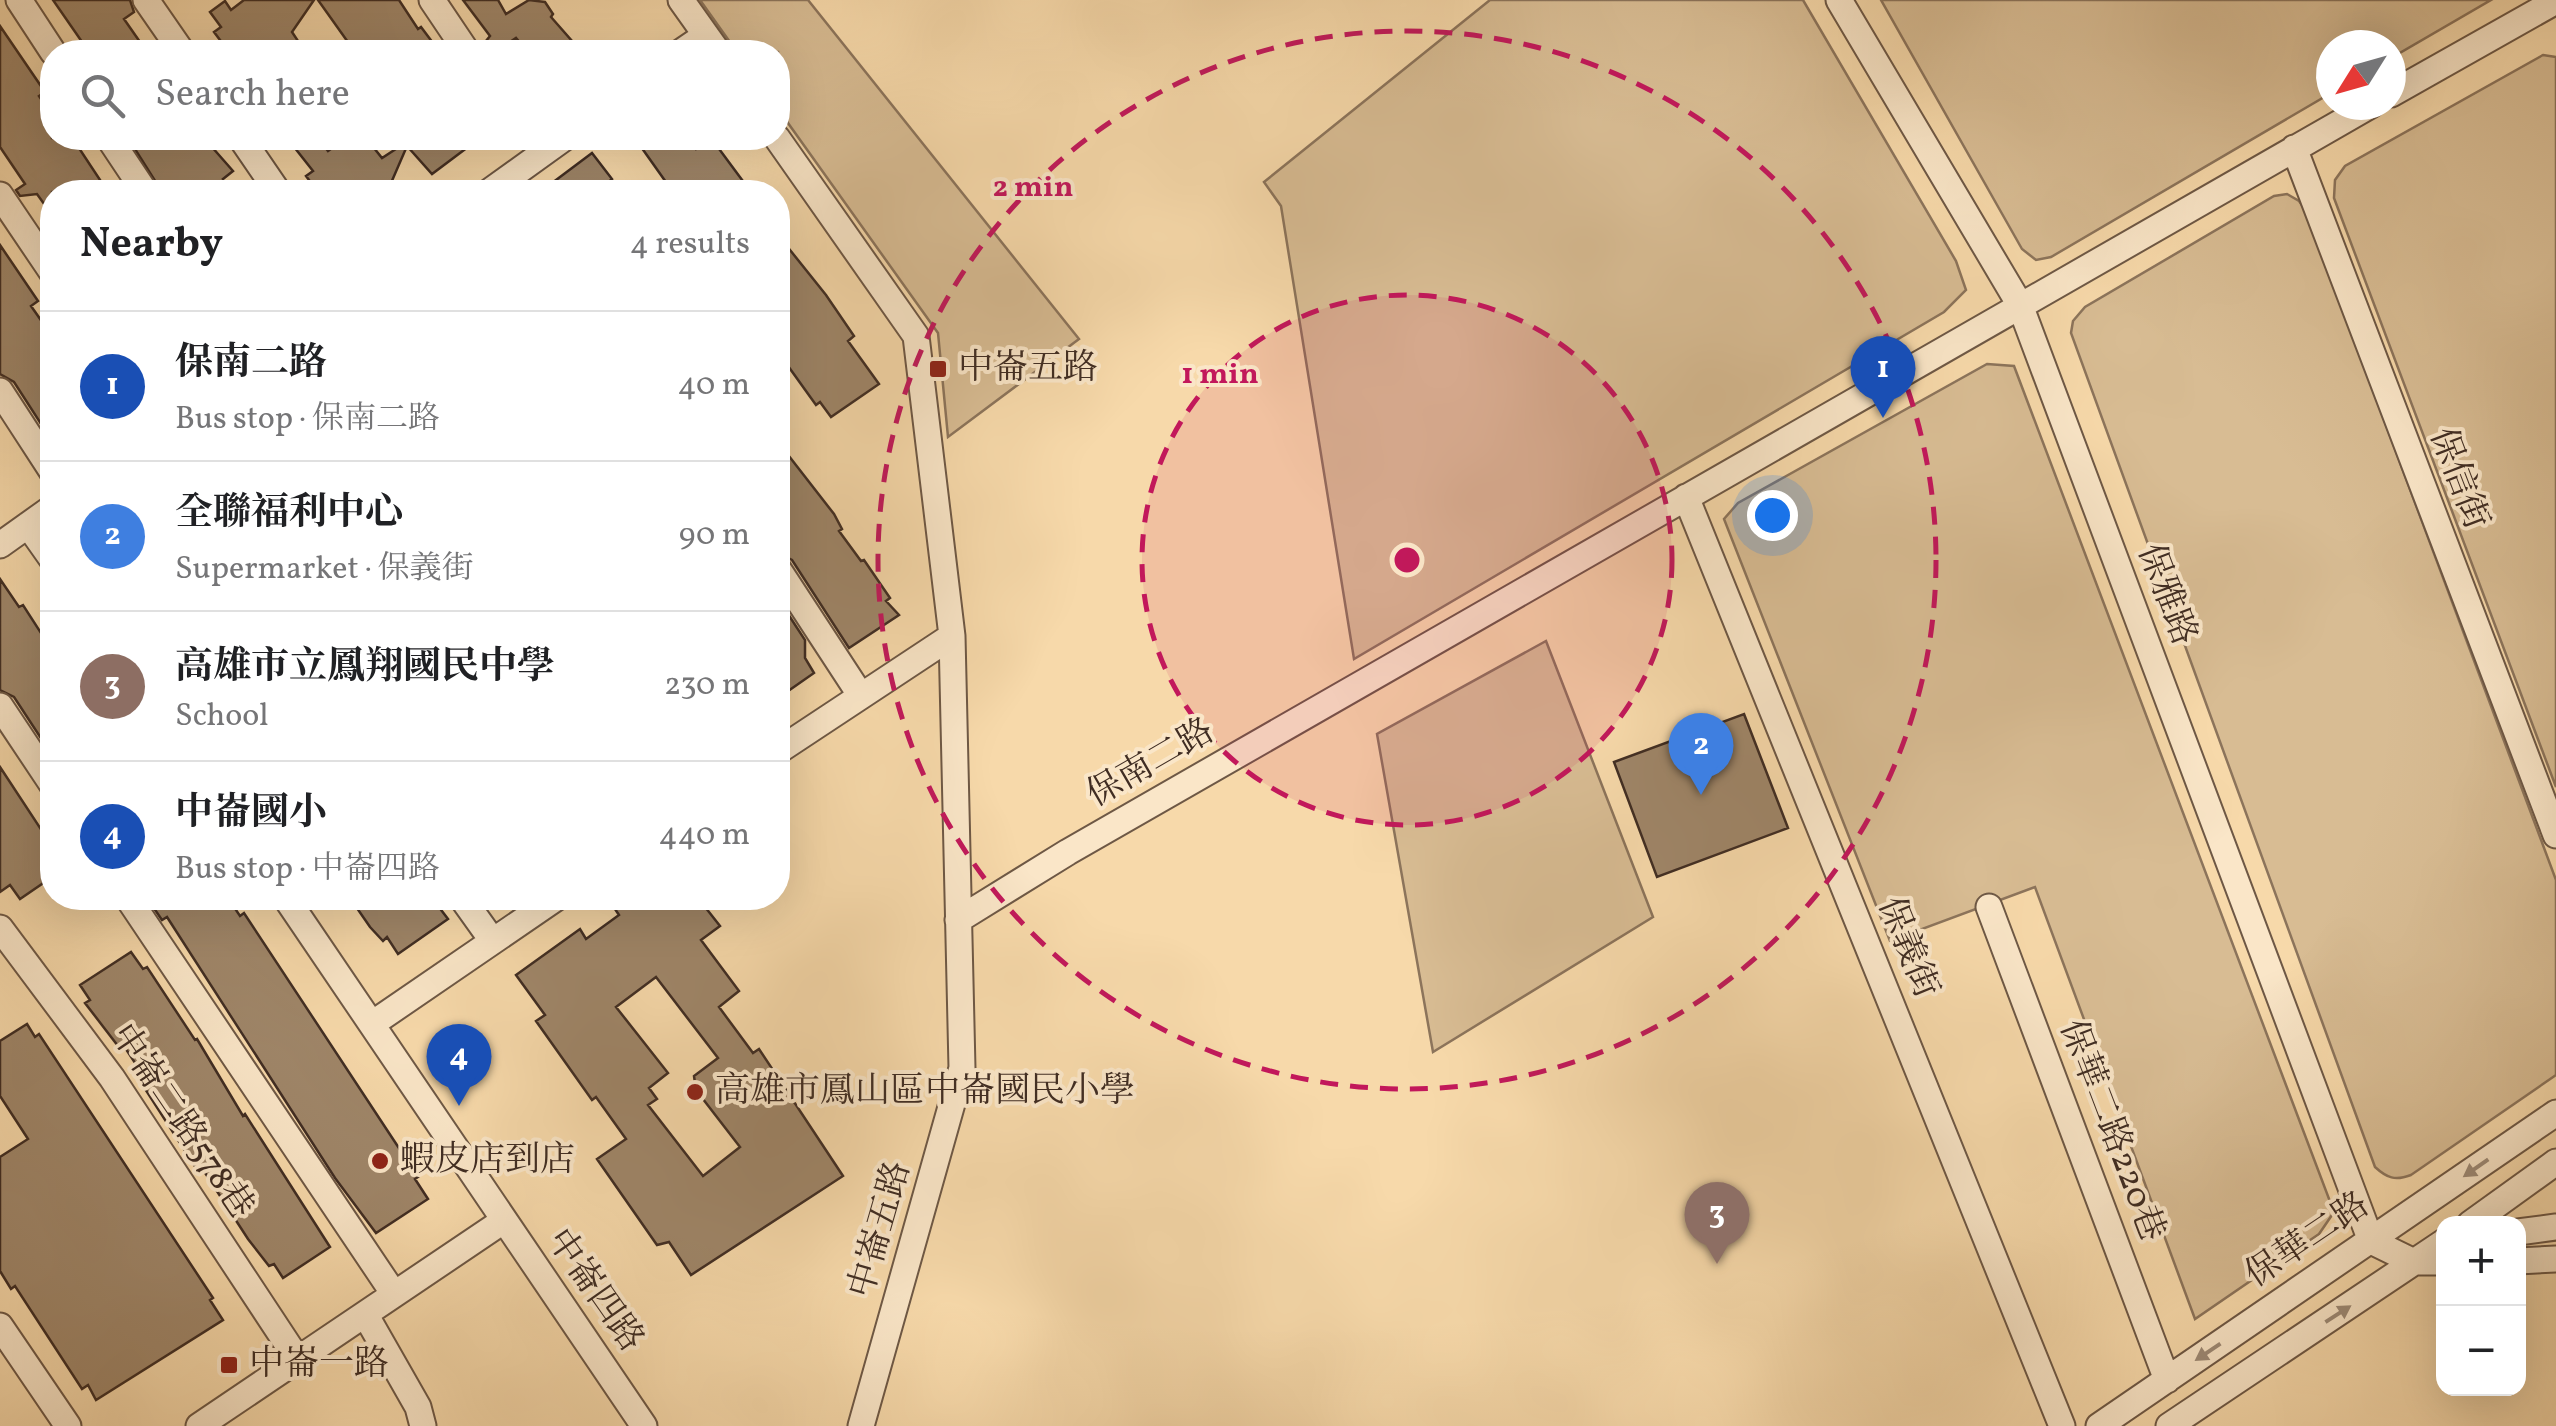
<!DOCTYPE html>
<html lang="en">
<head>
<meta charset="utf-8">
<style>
  :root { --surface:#fff; --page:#f2f2f2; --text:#202124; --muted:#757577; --line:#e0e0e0; --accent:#0b8043 }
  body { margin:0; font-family:Vollkorn,"Noto Serif TC",serif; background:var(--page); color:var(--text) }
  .controls { position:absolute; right:30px; bottom:30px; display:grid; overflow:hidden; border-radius:20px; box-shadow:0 10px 40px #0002 }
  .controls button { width:90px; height:90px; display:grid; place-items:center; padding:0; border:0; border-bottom:2px solid var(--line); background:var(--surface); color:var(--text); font:50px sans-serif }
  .compass { position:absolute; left:2316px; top:30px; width:90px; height:90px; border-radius:50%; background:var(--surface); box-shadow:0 10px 40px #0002; rotate:233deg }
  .you { position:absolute; left:1772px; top:515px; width:35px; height:35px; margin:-25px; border:8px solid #fff; border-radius:50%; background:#1a73e8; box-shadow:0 0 0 15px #1a73e833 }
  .badge { display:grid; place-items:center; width:65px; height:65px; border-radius:50%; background:var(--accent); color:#fff; font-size:32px; font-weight:700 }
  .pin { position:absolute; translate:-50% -82px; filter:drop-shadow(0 2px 5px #0008) }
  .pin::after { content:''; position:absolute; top:52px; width:35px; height:30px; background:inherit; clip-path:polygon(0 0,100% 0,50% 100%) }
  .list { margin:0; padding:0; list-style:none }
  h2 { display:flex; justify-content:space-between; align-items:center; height:130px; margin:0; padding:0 40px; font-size:42px }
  h2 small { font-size:32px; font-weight:400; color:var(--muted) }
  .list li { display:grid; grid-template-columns:65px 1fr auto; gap:30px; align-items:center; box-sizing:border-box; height:150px; padding:0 40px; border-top:2px solid var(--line) }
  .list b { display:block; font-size:38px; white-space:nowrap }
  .list p { margin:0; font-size:32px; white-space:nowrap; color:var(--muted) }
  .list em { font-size:32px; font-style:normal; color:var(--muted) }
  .icon { flex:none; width:55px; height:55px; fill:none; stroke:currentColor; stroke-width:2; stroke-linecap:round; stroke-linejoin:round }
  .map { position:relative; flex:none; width:2556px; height:1426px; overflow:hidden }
  .search { position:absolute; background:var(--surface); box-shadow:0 10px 40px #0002; left:40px; top:40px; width:750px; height:110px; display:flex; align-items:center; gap:25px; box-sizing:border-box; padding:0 35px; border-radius:40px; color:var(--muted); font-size:38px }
  .panel { position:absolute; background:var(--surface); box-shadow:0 10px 40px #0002; left:40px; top:180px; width:750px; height:730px; border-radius:40px }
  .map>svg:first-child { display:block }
</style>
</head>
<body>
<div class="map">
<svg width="2556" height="1426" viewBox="0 0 2556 1426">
  <rect width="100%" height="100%" fill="#f7d9aa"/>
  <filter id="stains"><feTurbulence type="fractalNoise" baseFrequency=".002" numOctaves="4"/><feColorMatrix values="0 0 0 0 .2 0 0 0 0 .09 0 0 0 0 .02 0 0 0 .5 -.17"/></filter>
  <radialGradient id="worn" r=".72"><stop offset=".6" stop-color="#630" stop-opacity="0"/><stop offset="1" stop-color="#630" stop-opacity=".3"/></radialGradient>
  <path fill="#d8bc93" stroke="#8c745b" stroke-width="2.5" d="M700,0h108l271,339 -131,98 -10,-104 -160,-224v-57h-41z
    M1490,0h313l153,261 10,29 -22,22 -590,347 -73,-453 -17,-24z
    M1881,0h610l-100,58v-13h-60v48l-280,164 -15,3 -14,-11z
    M2543,55l13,2v730l-222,-589 1,-18 10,-14z
    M2287,194l12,7 7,10 250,669v195l-145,100c-16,6 -24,3 -36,-8l-304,-834 2,-12 12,-14 189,-111z
    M1987,364l27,2 320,846 -15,22 -124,85 -160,-432 -145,54 -166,-422 14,-16z
    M1546,641l107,276 -220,135 -56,-318z"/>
  <path fill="#9f8669" stroke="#402d23" stroke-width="2.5" fill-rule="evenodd" d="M53,0h77l4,12 -10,7 23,33h-58z
    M244,0h70l-22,32 8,12 -13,8h-58l-15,-20 7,-5 -11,-15 15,-11 6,9z
    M318,0h81l19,29 3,-2 12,16 -12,9h-66z
    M463,0h35l8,14 23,-14 16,2 8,12 -2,3 21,24 -5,11h-39l-12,-14 -21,14 -9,-11 4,-5z
    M0,26l45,66 -6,4 13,19v23h17l8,7 31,47h-56v23l-15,-21 -17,2 -4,-6 9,-6 -25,-37z
    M128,138h76l29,33 -10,8 10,13h-71z
    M287,138h31l10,13 18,-13h20l16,20 23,-15 -4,-5h79l-48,36 -25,-28 -16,37 7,9h-80l-12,-16 7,-5z
    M648,138h40l8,11 15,-11 40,54h-78l-34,-48z
    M592,153l20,26 -15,13h-57z
    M778,235l48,60 28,41 -6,5 31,43 -48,33 -11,-15 -4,3 -38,-53z
    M0,245l38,56 -7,5 21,30v15l-7,6 7,12v51l-9,7 -29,-45 -14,-8z
    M778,442l56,72 8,15 -3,2 22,30 3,-1 26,38 -4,3 13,14 -50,33 -57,-88 -14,-7v-53l8,-5 -8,-13z
    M0,579l19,28 4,-2 29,45v105l-38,-58 -14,-7z
    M788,614l17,26v18l9,15 -36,25v-83z
    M1744,714l44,114 -131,49 -43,-115z
    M0,767l52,79v31l-32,22 -10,-14 -10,7z
    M147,898h81l12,18 4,-3 174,264 -3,2 13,20 -52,34 -41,-55 -168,-261 -5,3z
    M350,898h82l16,21 -50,35 -11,-17 -4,4 -13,-14z
    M630,898h68l22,28 -19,14 38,51 -20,16 34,46 6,-4 84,127 -152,99 -22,-33 -12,3 -60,-86 29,-20 -30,-42 -4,3 -56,-79 9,-6 -29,-40 64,-46 6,10 33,-24 -4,-6zM656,977l62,81 -24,18 2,14 44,57 -37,29 -55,-71 9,-6 -8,-11 19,-15 -52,-66z
    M131,952l12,17 4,-2 48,73 2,-1 46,77 2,-2 85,133 -47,31 -9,-14 -5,2 -21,-27 -48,-74 -4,3 -58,-90 5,-3 -21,-32 -4,3 -33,-43 5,-3 -10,-15z
    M27,1024l8,13 4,-3 174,264 -3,2 13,20 -127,80 -8,-15 -6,4 -67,-103 -4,3 -11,-18v-114l28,-18 -28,-43v-55z"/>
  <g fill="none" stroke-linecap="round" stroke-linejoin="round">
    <defs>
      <path id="minor" d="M19,0l34,52
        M146,0l36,52
        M432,0l35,52
        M681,0l37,52
        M1839,0l181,305 351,936 43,21h30
        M681,52l25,-17
        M2391,94l165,-93
        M109,138l36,54
        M241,138l37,54
        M777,138l139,198 36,300 10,432 -101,358
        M2294,148l262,687
        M489,192l75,-54
        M0,195l52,77
        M0,391l52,80
        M1686,497l376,929
        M28,525l24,34
        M0,545l52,-37
        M778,569l83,127
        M0,706l52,78
        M778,751l174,-115
        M128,898l266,396
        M286,898l358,528
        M462,898l30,42
        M1989,907l178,473
        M958,920l110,-68 1303,-747
        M0,928l112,150 186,282
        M372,1024l184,-126
        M2470,1224l86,-62
        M2518,1232l38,-5
        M2518,1261l38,-2
        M365,1314l53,93 5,19
        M0,1326l68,100
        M199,1426l304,-205
        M2099,1426l457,-313
        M2169,1426l275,-184"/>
    </defs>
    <use href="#minor" stroke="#6e5845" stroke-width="29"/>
    <use href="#minor" stroke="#fae6c8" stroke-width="25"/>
  </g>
  <defs><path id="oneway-solid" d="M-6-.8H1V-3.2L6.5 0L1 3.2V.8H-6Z" transform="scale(2.5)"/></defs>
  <g fill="#9d8a76">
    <use href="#oneway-solid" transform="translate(2476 1168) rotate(145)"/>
    <use href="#oneway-solid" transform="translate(2338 1314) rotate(-33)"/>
    <use href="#oneway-solid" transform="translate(2208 1352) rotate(146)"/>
  </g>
  <circle cx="1407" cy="560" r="265" fill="#c2185b" fill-opacity=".12"/>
  <g fill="none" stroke="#c2185b" stroke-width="5" stroke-dasharray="18 12">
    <circle cx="1407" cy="560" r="265"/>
    <circle cx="1407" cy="560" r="529"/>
  </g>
  <g fill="#8f2418" stroke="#fae6c8" stroke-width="4">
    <rect x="928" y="359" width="20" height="20" rx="5"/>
    <circle cx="695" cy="1092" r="10"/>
    <circle cx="380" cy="1161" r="10"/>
    <rect x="219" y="1355" width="20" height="20" rx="5"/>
  </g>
  <g text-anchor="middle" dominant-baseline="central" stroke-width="8" stroke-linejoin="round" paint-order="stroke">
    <g font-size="35" fill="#402d23" stroke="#fae6c8" text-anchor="start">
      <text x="958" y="369">中崙五路</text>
      <text x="715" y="1092">高雄市鳳山區中崙國民小學</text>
      <text x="400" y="1161">蝦皮店到店</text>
      <text x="249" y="1365">中崙一路</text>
    </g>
    <g font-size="35" fill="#402d23" stroke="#fae6c8">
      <text transform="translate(2458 479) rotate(69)">保信街</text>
      <text transform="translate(2166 595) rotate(69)">保雅路</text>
      <text transform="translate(1151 764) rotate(-30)">保南二路</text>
      <text transform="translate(1907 948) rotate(68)">保義街</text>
      <text transform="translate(181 1122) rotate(56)">中崙二路578巷</text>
      <text transform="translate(2111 1131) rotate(69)">保華二路220巷</text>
      <text transform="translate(881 1230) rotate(-74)">中崙五路</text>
      <text transform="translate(2308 1241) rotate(-34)">保華二路</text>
      <text transform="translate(594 1291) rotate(55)">中崙四路</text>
    </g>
  </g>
  <circle cx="1407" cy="560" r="15" fill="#c2185b" stroke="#fae6c8" stroke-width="5"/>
  <g font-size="30" text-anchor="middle" font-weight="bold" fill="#c2185b" stroke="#fae6c8" stroke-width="8" stroke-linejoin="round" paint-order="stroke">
    <text x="1033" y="196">2 min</text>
    <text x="1220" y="383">1 min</text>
  </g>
  <rect width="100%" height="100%" filter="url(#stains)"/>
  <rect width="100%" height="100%" fill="url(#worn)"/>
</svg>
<div class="controls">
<button>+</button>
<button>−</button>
</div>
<svg class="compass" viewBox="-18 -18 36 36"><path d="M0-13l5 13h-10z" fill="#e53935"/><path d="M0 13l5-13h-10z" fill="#757577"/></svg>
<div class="you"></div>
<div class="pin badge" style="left:1883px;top:418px;background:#1a4fb4">1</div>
<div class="pin badge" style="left:1701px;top:795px;background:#3f7fe0">2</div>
<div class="pin badge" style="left:1717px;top:1264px;background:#8d6e63">3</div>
<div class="pin badge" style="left:459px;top:1106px;background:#1a4fb4">4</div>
<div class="search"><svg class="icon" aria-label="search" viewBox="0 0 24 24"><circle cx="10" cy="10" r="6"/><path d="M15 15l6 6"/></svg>Search here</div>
<section class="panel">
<h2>Nearby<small>4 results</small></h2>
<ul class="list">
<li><span class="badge" style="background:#1a4fb4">1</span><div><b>保南二路</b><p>Bus stop · 保南二路</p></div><em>40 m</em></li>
<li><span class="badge" style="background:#3f7fe0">2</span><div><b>全聯福利中心</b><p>Supermarket · 保義街</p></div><em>90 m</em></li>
<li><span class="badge" style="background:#8d6e63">3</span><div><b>高雄市立鳳翔國民中學</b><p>School</p></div><em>230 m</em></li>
<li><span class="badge" style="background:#1a4fb4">4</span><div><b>中崙國小</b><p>Bus stop · 中崙四路</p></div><em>440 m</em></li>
</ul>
</section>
</div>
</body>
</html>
